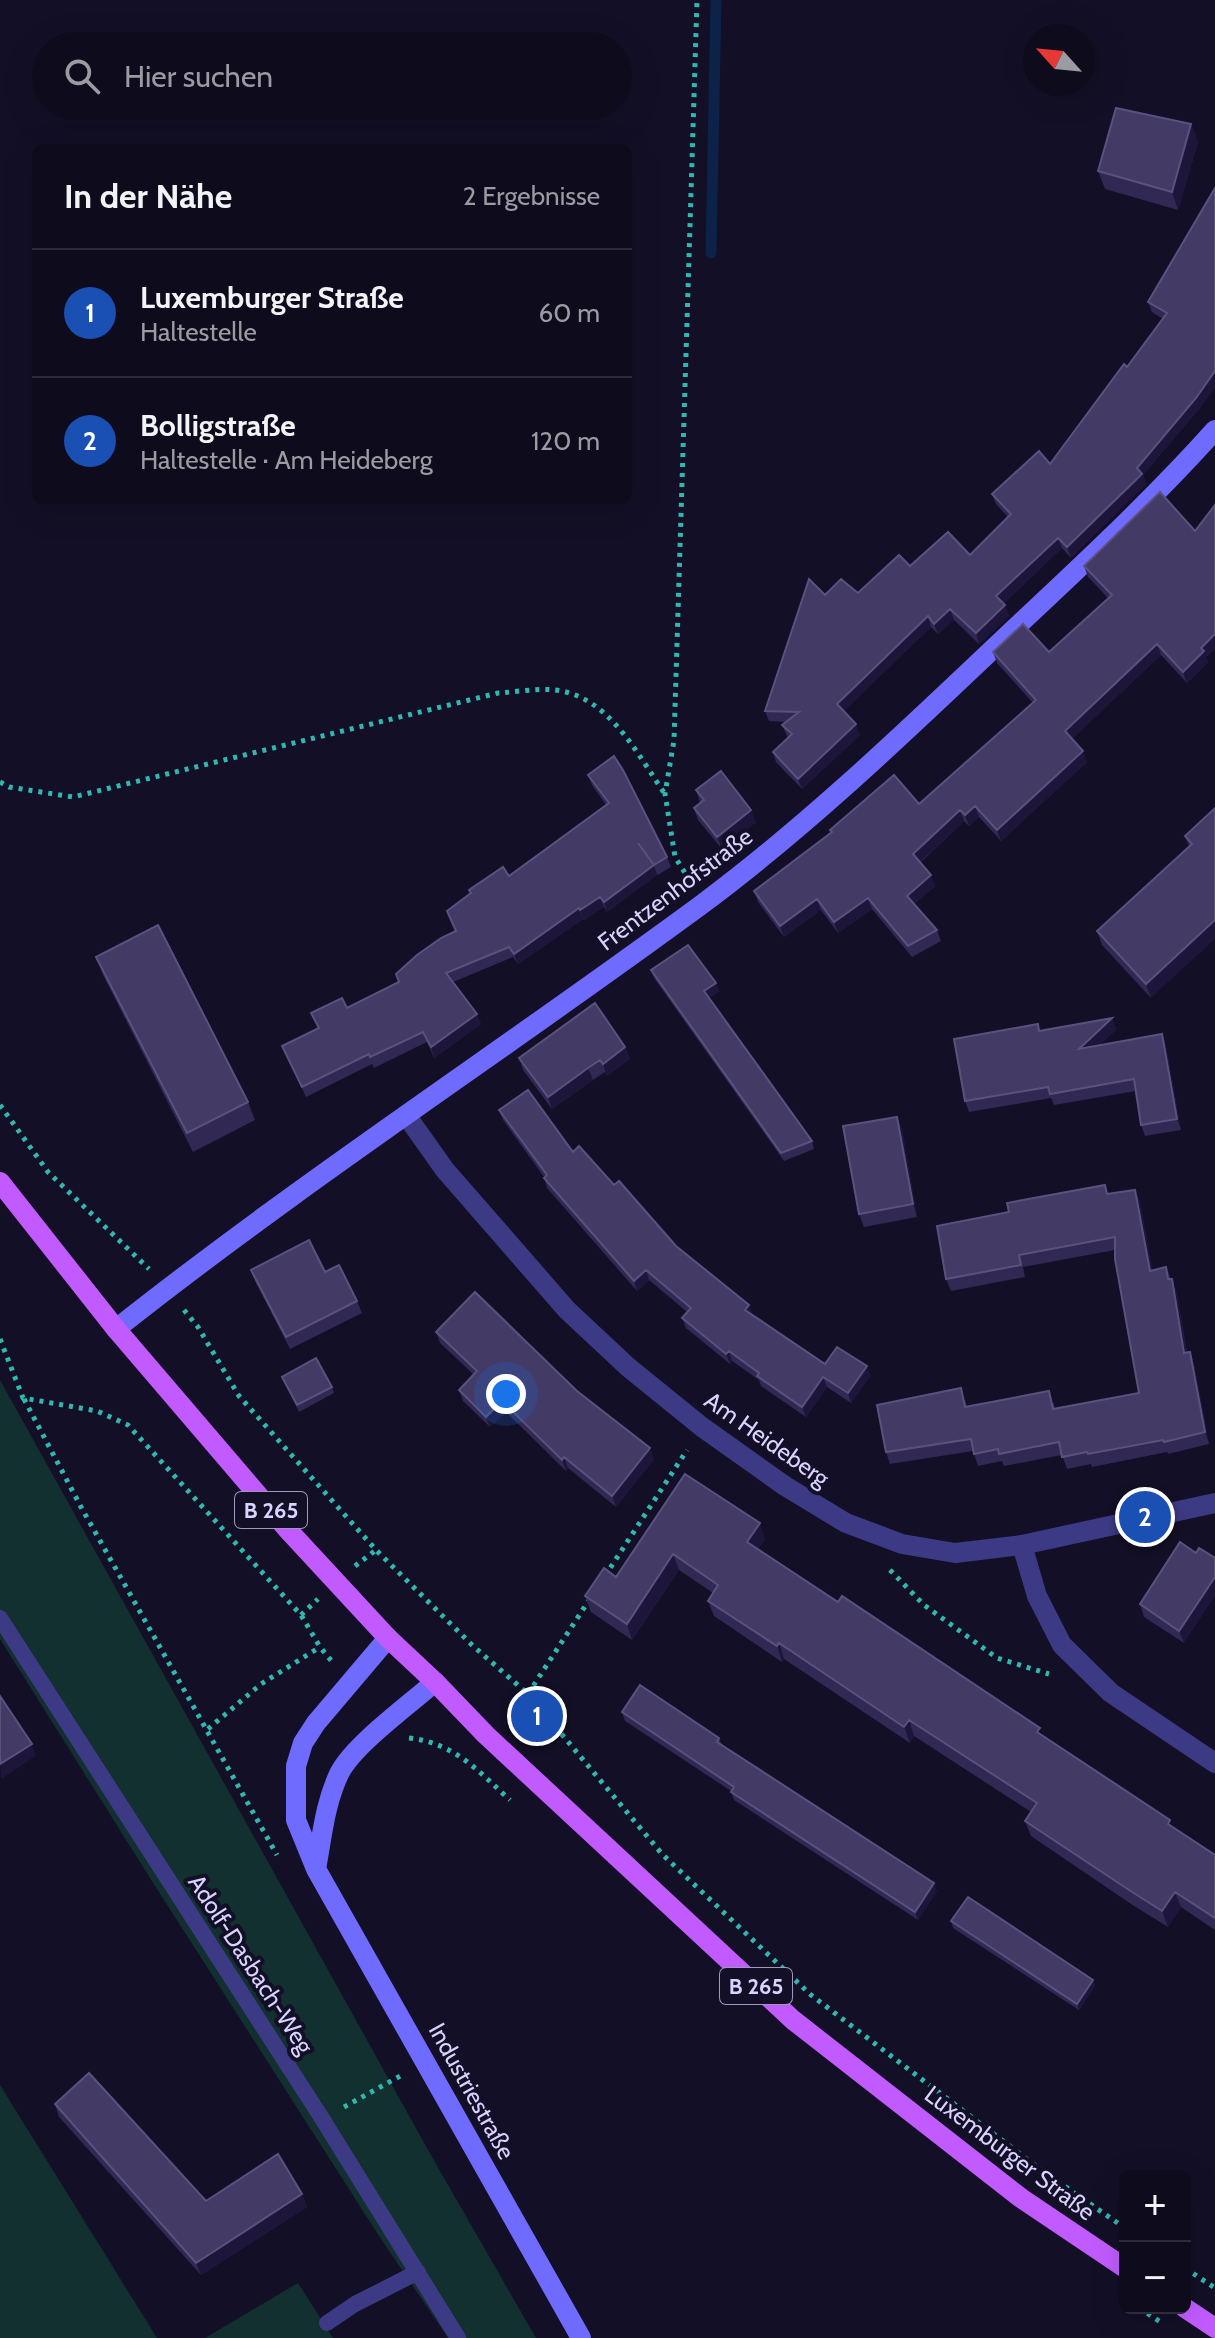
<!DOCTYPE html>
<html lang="de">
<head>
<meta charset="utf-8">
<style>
  :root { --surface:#0e0b1c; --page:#1c1929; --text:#f1f3f6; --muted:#9b9ba3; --line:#2e2b3b; --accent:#0b8043 }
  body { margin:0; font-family:Cabin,sans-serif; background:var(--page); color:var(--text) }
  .controls { position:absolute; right:24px; bottom:24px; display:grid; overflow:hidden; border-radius:12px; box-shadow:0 8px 32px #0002 }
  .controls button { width:72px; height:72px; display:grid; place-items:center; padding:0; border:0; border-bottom:2px solid var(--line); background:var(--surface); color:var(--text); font:40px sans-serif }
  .compass { position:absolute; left:1023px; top:24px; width:72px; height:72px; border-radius:50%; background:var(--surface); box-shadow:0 8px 32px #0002; rotate:297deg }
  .you { position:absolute; left:506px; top:1394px; width:28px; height:28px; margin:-20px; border:6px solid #fff; border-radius:50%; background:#1a73e8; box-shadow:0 0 0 12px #1a73e833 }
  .badge { display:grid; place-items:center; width:52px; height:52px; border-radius:50%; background:var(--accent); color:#fff; font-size:26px; font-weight:700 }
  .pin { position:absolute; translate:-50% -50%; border:4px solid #fff; box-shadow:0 2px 8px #0006 }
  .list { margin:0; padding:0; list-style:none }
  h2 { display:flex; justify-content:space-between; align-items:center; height:104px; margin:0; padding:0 32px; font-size:34px }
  h2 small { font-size:26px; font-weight:400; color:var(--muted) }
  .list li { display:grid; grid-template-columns:52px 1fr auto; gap:24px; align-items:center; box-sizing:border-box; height:128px; padding:0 32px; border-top:2px solid var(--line) }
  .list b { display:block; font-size:30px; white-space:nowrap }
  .list p { margin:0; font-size:26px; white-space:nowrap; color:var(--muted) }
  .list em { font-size:26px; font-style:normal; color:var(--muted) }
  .icon { flex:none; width:44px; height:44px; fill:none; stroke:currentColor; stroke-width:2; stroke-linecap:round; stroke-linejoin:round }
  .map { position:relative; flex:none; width:1215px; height:2338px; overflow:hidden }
  .search { position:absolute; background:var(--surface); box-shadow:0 8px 32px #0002; left:32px; top:32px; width:600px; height:88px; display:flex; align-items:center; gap:20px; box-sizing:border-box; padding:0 28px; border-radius:44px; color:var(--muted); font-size:30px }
  .panel { position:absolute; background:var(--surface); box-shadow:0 8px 32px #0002; left:32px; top:144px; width:600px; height:360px; border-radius:12px }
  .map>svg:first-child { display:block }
</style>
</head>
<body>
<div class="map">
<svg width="1215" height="2338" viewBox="0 0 1215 2338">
  <rect width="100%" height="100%" fill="#130f26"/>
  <path fill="#12302f" d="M0,1380l432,777 104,181h-88l-69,-102 -229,-358 -150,-239z
    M0,2085l157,253h-157z
    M298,2283l35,55h-128z"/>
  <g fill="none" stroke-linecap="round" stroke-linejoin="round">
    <path stroke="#0c2248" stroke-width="11" d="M711,253l5,-253"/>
    <path stroke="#2fb8b0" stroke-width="5" stroke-dasharray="4 6" stroke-linecap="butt" d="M0,782l9,5 64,10 425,-104c18,-1 39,-5 57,-3 54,6 82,64 110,104
      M690,881l-15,-24 -10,-63 9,-54 23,-740
      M0,1105l48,67 101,97
      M184,1310l14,17 41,69 137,154 96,95 56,49 134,160 149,141 230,175 84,58
      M0,1339l23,59 74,13 31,14 173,190 19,32 14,17
      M24,1399l57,108 196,348
      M355,1566l21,-16
      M890,1570l34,35 73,53 52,16
      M605,1576l82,-126
      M301,1615l17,-16
      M528,1694l63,-97
      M208,1729l53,-45 59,-37
      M409,1738c46,5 69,33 101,62
      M344,2107l58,-32
      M1185,2268l30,20
      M1139,2308l23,15"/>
    <path stroke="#3d3a85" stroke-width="16" d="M0,1618l323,502 135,218
      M327,2323l28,-19 63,-32"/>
    <path stroke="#3d3a85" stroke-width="20" d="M406,1115l39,55 122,140 61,57 74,60 83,59 61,37 56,21 53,9 67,-8 193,-42
      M1022,1545l15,51 25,49 49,48 104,70"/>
    <path stroke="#6f6bff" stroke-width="20" d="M116,1329c188,-149 391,-281 585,-424 105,-78 200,-169 295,-259 75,-71 151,-140 219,-216
      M388,1638l-72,85 -13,20 -7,23v54l20,49 265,469
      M316,1869c6,-32 9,-67 24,-97 15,-28 70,-68 95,-90"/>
    <path stroke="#c25bff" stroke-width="20" d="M0,1182l116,147 172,201 100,108 47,44 51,53 307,285 228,178 104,70
      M1185,2308l30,20"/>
  </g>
  <path fill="#312854" d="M1191,124l7,18 -20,68 -73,-21 -7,-18z
    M1215,188v199l-16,22 -56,66 3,9 -75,74 -9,-10 -59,56 6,12 -30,28 -25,-24 -16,14 -7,-7 -87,84 16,24 -58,54 -26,-27 -3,-10 15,-14 -6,-13 4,-3 -17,-1 -4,-10 60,-116 33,-2 52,-27 60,-11 38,-38 -12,-13 -4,-10 58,-30 77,-97 36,-48 -11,-7 -4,-10z
    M1215,505v144l-9,8 2,5 -21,21 -26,-28 -89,84 15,23 -86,79 -22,-24 -10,9 -5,-5 -44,42 15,23 -21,18 23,26 4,11 -29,16 -40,-48 -34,24 -17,-23 -37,27 -26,-35 -4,-11 77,-58 -1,-3 89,-26 114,-101 -36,-40 -4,-11h56l59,-54 -20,-21 -4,-11 111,-35z
    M588,775l79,82 4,10 -13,8 -1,-1v1l-50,37 -3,-5 -20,13 -1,-1 -65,45 -5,-7 -60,25 28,42 -47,34 -7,-16 -53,26 -2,-4 -66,33 -24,-51 36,-18 -7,-15 36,-5 52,-26 56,-50 15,-38 -1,-4 40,-14 97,-71 -14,-20z
    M696,790l60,32 -34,27 -24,-29 -4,-12 6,-5z
    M1215,808l-64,190 -49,-53 -5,-14 92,-84 -4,-11z
    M96,957l152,145 7,18 -62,32 -90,-177z
    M651,970l65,13 3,8 -10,7 103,143 2,8 -30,12 -130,-183z
    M1112,1018l4,12 -17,15 63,-11 4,12 15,84 -36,6 -4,-11 -5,-34 -82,14 -3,-7 -82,14 -4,-11 73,-77 2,7z
    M625,1047l5,12 -23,17 -2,-4 -12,8 -41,29 -29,-39 -4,-12z
    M499,1110l74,42 41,33 62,61 77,69 72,49 42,2 3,10 -19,27 -24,-16 -21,30 -45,-31 -2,-6 -27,-19 -2,3 -44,-36 -4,-10 5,-6 -38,-32 -12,11 -90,-103 -3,-11 -41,-57z
    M902,1129l15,88 -53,10 -5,-13z
    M1135,1190l5,12 12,68 14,-3 10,24 11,61h3l4,12 15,80 -41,10 -1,-2 -75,15 -1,-3 -24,5 -5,-14 -58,11 -2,-5 -24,5 -5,-15 -83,13 -4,-12 79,-52 2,6 87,-3 1,6 84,-16 -24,-143 -92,17 2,10 -74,14 -5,-12 162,-85z
    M251,1270l74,2 32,29 5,12 -72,36 -35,-68z
    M436,1332l141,59 77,68 -38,48 -48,-39 -2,3 -60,-59 -16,15 -27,-26 -4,-11 15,-15 -34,-32z
    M282,1377l50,10 2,6 -35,19z
    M685,1474l80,65 -7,10 284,187 131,92 42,27v75l-34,-23 -13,20 -37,-23 -100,-68 -6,-15 6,-9 -117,-76 -4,7 -126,-84 -2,3 -68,-46 -6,-15 5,-8 -34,-23 -47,70 -41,-28 -6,-16 31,-19z
    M1180,1542l4,101 -40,-26 -4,-13z
    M622,1712l97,26 3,7 215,146 -19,29 -184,-120 -3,-9 -106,-70z
    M951,1921l142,59 2,6 -16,24 -126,-82z
    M55,2104l151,97 96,-7 5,13 -106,68 -142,-158z"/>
  <path fill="#1d163a" d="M1191,124l7,18 -20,68 -6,-18z
    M1215,371v16l-16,22 -56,66 3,9 -75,74 -4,-11 70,-79z
    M1058,538l4,10 -62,59 -4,-11z
    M1005,605l4,11 -30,28 -3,-11z
    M950,609l4,11 -16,14 -4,-10z
    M928,616l3,11 -90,87 -4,-10z
    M1215,634v15l-9,8 2,5 -21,21 -4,-11 18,-24z
    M1157,644l4,11 -92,87 -4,-11z
    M856,724l4,11 -58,54 -4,-10z
    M1083,751l4,11 -86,79 -4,-11z
    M975,806l4,11 -10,9 -4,-11z
    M751,810l5,12 -34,27 -5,-12z
    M960,810l4,11 -47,44 -4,-11z
    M654,865l3,10 -50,37 -3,-10z
    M931,875l4,11 -24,20 -4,-10z
    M600,897l4,10 -20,13 -4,-10z
    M868,898l4,11 -34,24 -4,-11z
    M817,899l4,11 -37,27 -4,-11z
    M579,908l4,11 -65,45 -4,-10z
    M1215,920v19l-64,59 -5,-14z
    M716,983l3,8 -12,8 -3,-8z
    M477,1014l4,10 -47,34 -3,-11z
    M1112,1018l4,12 -33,30 -4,-11z
    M1162,1034l4,12 15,84 -4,-11z
    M625,1047l5,12 -23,17 -4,-12z
    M588,1068l5,12 -41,29 -4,-12z
    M897,1117l5,12 15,88 -4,-13z
    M1135,1190l5,12 14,81 -4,-12z
    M646,1270l3,10 -12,11 -3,-10z
    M1172,1279l4,12 13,74 -5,-12z
    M749,1305l4,10 -8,-5z
    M729,1351l3,10 -2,3 -4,-10z
    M1190,1352l4,12 15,80 -4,-12z
    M867,1366l3,10 -19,27 -3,-10z
    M823,1377l4,10 -21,30 -4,-10z
    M502,1401l4,11 -16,15 -4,-10z
    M650,1448l4,11 -38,48 -4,-11z
    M564,1457l4,11 -2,3 -4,-11z
    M760,1523l5,16 -12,18 -6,-15z
    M673,1554l6,16 -47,70 -5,-16z
    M1215,1577v19l-31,47 -5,-12z
    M779,1643l5,16 -2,3 -5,-16z
    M909,1720l5,16 -4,7 -6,-16z
    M32,1744l4,12 -35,23 -1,-15z
    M934,1883l3,8 -19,29 -3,-8z
    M1175,1892l6,15 -13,20 -6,-16z
    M1093,1980l2,6 -16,24 -2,-6z
    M302,2194l5,13 -106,68 -5,-12z"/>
  <path fill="#433a66" stroke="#5a527e" stroke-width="2" d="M1116,108l75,16 -19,68 -74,-21z
    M1215,188v183l-19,27 -59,70 5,6 -75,73 -9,-9 -62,58 9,9 -29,28 -26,-24 -16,15 -6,-8 -91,88 19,20 -58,55 -25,-27 19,-18 -10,-9 17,-13 -34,-1 44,-132 16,16 16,-16 17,14 41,-38 11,11 38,-34 22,23 41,-41 -19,-20 47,-43 11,13 74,-100 3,3 40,-54 -19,-11z
    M1160,492l35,39 20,-26v129l-14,14 3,3 -21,21 -26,-28 -92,87 18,20 -86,79 -22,-24 -10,9 -5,-5 -47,44 18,21 -24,21 30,34 -29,16 -40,-48 -34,24 -17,-23 -37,27 -26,-35 78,-59 -2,-2 64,-55 25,29 117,-104 -43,-48 30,-28 26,28 63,-57 -28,-29z
    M614,756l9,14 44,87 -13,8 -16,-22 16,22 -50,37 -4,-5 -20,13 -1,-2 -65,46 -5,-7 -63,26 31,41 -46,33 -8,-15 -53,25 -1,-3 -67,33 -20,-41 37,-18 -8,-15 31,-15 5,10 52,-26 -3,-8 21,-19 24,-17 15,-7 -9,-20 24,-18 -2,-3 34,-23 6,9 100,-73 -21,-28z
    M721,771l30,39 -34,27 -23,-29 10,-8 -8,-10z
    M1215,808v112l-69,64 -49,-53 95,-87 -7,-8z
    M158,925l90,177 -61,31 -91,-176z
    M688,945l28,38 -12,8 108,150 -31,12 -130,-183z
    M595,1003l30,44 -22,17 -3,-4 -12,8 -40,29 -29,-39z
    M1112,1018l-33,31 83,-15 15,85 -36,6 -7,-46 -84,15 -2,-7 -83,14 -11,-62 84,-15 1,7z
    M528,1090l45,62 6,-6 35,39 5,-4 57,65 73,59 -4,5 80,54 12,-17 30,19 -19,27 -25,-16 -21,30 -45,-31 2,-3 -30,-22 -3,3 -44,-36 9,-10 -45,-38 -12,11 -90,-103 3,-3 -48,-65z
    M897,1117l16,87 -54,10 -16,-88z
    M1105,1185l2,9 28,-4 15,81 16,-4 2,12h4l12,74 6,-1 15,80 -41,10 -1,-2 -75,14 -1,-2 -25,5 -3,-15 -60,12 -1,-5 -24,5 -3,-15 -85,13 -9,-47 84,-17 4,19 84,-16 4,18 86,-16 -24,-134v-22l-96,18 2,10 -75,14 -9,-53 72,-14 -2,-9z
    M309,1240l16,32 14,-7 18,36 -71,36 -35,-67z
    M475,1292l102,99 73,57 -38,48 -48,-39 -2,3 -60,-59 -16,16 -27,-27 18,-19 -41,-39z
    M316,1358l16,29 -35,18 -15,-28z
    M685,1474l75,49 -13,19 91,60 4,-6 198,132 -3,4 133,88 -2,4 47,31v63l-40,-26 -13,19 -36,-23 -101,-67 12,-18 -128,-83 -5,7 -125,-84 -2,3 -69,-45 10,-16 -45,-31 -46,70 -42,-28 19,-28 12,9z
    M1180,1542l16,11 3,-5 16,10v19l-36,54 -39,-27z
    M640,1685l79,53 -2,4 217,141 -19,29 -184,-120 3,-5 -112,-75z
    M0,1696l32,48 -32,20z
    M968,1897l125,83 -16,24 -126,-83z
    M89,2073l117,128 72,-47 24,40 -106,69 -141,-159z"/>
  <g text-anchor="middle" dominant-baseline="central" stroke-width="8" stroke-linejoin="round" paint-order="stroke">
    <g fill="#130f26" stroke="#9e99be" stroke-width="2">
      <rect x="235" y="1492" width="72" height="36" rx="6"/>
      <rect x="720" y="1968" width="72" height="36" rx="6"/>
    </g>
    <g font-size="22" font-weight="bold" fill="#d9d4ff">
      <text x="271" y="1510">B 265</text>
      <text x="756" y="1986">B 265</text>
    </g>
    <g font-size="24" fill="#d9d4ff" stroke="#130f26">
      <text transform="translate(675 889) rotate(-37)">Frentzenhofstraße</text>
      <text transform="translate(767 1439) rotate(35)">Am Heideberg</text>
      <text transform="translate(251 1964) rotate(57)">Adolf-Dasbach-Weg</text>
      <text transform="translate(472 2091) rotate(61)">Industriestraße</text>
      <text transform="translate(1010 2153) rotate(37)">Luxemburger Straße</text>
    </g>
  </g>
</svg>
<div class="controls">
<button>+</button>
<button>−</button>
</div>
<svg class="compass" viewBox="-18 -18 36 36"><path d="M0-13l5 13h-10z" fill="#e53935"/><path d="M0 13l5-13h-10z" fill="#9b9ba3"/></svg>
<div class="you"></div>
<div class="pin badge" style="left:537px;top:1716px;background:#1a4fb4">1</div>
<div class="pin badge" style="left:1145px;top:1517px;background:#1a4fb4">2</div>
<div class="search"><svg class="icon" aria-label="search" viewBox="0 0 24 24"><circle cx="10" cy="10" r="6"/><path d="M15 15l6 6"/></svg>Hier suchen</div>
<section class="panel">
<h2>In der Nähe<small>2 Ergebnisse</small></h2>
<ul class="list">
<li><span class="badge" style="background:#1a4fb4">1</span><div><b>Luxemburger Straße</b><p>Haltestelle</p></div><em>60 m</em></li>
<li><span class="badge" style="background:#1a4fb4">2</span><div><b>Bolligstraße</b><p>Haltestelle · Am Heideberg</p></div><em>120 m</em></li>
</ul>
</section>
</div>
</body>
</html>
